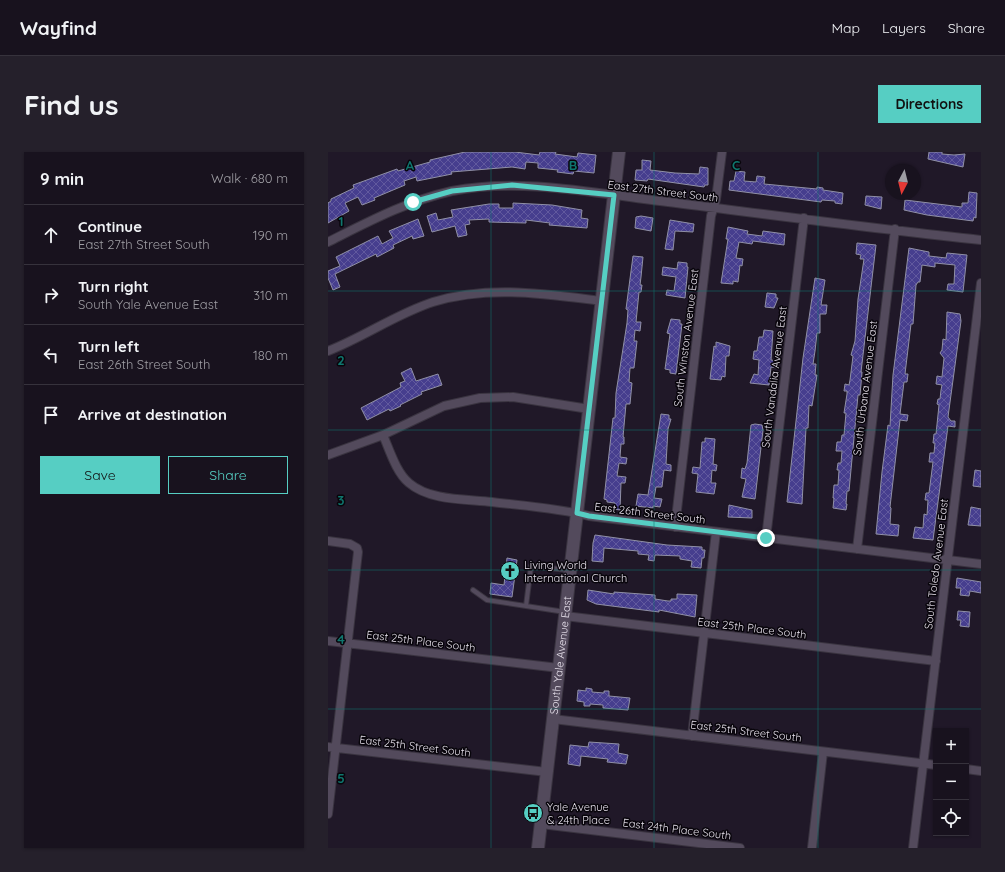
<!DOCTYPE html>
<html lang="en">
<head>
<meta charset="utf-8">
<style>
  :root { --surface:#18121e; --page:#25202b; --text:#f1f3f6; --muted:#9f9ea4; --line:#36323c; --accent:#56cec3 }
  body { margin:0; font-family:Quicksand,sans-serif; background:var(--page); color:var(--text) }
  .controls { position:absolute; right:12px; bottom:12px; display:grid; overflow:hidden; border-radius:0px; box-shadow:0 1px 3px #0004 }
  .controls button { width:36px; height:36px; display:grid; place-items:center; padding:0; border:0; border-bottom:1px solid var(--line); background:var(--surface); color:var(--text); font:20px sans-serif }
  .compass { position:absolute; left:557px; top:12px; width:36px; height:36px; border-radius:50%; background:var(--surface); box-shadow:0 1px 3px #0004; rotate:187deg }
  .stop { position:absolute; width:12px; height:12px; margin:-9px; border:3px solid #56cec3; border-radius:50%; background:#fff }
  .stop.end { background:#56cec3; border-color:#fff; box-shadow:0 1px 4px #0008 }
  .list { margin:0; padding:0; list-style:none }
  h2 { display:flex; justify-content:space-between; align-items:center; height:52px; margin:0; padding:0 16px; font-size:17px }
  h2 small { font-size:13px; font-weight:400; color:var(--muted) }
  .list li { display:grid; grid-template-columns:26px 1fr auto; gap:12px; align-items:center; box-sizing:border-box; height:60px; padding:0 16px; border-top:1px solid var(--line) }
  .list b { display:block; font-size:15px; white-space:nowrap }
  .list p { margin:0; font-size:13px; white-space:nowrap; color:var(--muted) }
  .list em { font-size:13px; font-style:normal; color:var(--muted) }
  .actions { display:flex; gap:8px; padding:12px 16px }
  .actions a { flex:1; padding:9px 0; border:1px solid var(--accent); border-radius:0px; text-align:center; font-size:14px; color:var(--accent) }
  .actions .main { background:var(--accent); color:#111 }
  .icon { flex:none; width:22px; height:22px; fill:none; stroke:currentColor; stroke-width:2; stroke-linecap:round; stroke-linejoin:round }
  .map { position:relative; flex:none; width:653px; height:696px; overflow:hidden; border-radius:0px }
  header { display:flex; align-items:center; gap:24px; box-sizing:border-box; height:56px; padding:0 20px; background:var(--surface); border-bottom:1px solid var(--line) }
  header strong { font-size:19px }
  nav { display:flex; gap:22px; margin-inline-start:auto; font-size:14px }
  .intro { display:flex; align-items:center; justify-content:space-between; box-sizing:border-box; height:96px; padding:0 24px }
  h1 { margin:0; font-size:28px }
  .button { padding:10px 18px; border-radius:0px; background:var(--accent); color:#111; font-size:14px; font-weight:700 }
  main { display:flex; gap:24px; padding:0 24px }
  aside { flex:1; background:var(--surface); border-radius:0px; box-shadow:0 1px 3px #0004 }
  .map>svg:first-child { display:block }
</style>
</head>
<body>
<header>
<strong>Wayfind</strong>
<nav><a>Map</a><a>Layers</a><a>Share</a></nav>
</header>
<div class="intro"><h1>Find us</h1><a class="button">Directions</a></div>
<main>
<aside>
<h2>9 min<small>Walk · 680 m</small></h2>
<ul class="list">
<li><svg class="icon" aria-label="ahead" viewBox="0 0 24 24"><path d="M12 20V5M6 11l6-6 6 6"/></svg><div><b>Continue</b><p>East 27th Street South</p></div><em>190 m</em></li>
<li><svg class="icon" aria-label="right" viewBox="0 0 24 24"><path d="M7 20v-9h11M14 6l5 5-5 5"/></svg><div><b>Turn right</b><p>South Yale Avenue East</p></div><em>310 m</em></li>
<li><svg class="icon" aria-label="left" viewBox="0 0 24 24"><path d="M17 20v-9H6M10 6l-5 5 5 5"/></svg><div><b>Turn left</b><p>East 26th Street South</p></div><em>180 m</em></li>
<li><svg class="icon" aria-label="arrive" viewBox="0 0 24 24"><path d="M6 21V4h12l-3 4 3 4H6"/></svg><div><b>Arrive at destination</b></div></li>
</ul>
<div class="actions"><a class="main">Save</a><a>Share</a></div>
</aside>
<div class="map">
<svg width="653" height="696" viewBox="0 0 653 696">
  <defs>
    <pattern id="building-cross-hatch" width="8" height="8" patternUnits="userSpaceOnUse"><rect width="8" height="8" fill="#463e8e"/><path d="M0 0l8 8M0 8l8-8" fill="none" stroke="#61599e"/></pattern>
  </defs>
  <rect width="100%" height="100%" fill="#201828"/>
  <path fill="url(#building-cross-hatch)" stroke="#9090a6" d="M137,0h50l24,3 1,-3h16l-1,2 22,3 1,-4 18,2 -2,18 -20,-2 -1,3 -16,-2 1,-2 -20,-2v-5l-12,-1 -1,7 -13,-2 -61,5 1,2 -35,7 -1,-4 -12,4 1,4 -31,13 1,2 -13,5 -4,-8 -13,6 4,8 -21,12v-20l3,-2v-2l23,-11 -1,-3 44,-16 1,2 32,-9v-2z
    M601,0h13v2l12,1 11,-1 -2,13 -35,-8z
    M314,8l9,1 -1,9 25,3 24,1 1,-7 8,1v17h-3l-1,2 -56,-8 -1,2 -12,-1 1,-10h6z
    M408,19l9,1 -1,9 12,1 1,-6 8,1 -1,7 53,5v-2l6,1v2l20,3 -1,11 -7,-1v-2l-13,-1 -1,2 -92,-12 1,-9h4z
    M641,40l8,1 -1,25 -2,-1 -1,4 -46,-6 -23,-5 1,-10 57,7v-4h6z
    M538,44l16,1 -1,12 -16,-4z
    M185,51l39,2 30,5 -1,8 7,1 -1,9 -38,-3 1,-2 -24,-3v3l-37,-1v-3l-20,1 1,4 -5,1 2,10 -9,2 -3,-11 -23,6 -5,-16 9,-3 2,7 15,-3 -2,-7 38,-6h10v4h14z
    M313,64l12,2 -2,13 -16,-3 1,-11z
    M90,67l6,17 -11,3 -1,-3 -19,9 1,3 -17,9 -1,-3 -41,20 5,13 -7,3 -5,-12v-7l12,-5 -4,-9 42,-21 4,8 11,-6 -4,-7z
    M342,68l24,4 -1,8 -18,-1 -2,19 -8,-1z
    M400,75l20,4 -1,3 15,2 1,-5 22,3 -1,11 -31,-4 -1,3 -13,-2 -3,16 7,1 -1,7 -2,-1 -2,17 -5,-1v3l-12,-1 7,-44h-2z
    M529,91l19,2 -15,127h1l-1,12 -1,11h-2l-9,96h-2l-1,13h1l-1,6 -13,-2 1,-10h-1l1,-13h4l1,-15h-2l1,-7h3l1,-12h-6l1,-9h4l1,-7h2l2,-22h-2l3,-19v-3h-3l1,-7 4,1 1,-5 3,-24 -2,-1 4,-14 3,-42 6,-40h-4l1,-4 -5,-1z
    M581,96l20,4v4l17,2 1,-5 20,2 -4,37 -16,-2 1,-6h6l1,-19 -20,-2v4l-13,-2 -2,17h-2l-2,3 -3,39h-2l-6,50h3l-1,8h-3l-4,32 8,1 -1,6 -7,-1 -10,87 1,1 -1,16 9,1 -1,11 -22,-2 6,-62 6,-47 2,1 3,-51z
    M305,104l10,1 -2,20 -1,8h2l-1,7h-2l-3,30h5l-1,9 -5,-1 -1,11h3l-3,27h-4l-1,14 3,1 -2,21h-4l-3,33h1v7h-3l-1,13 7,1 -1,6 -7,-1 -2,13 9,1 -1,6h-4l-1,27 -6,-1 1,-6 -8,-1v-2l-3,-1 9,-81h2l1,-25 11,-70 1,-13 -2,-1z
    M350,110l9,1v4h1l-3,31 -19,-3 1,-5 7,1 2,-14 -14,-2 1,-8 14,2z
    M487,126l10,2 -4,25h6l-1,9h-6v19h-3l-2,18 -2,13h3l-1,11h2l-5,31 -3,-1 -1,23h-2l-4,76 -15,-2 16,-144z
    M439,141l9,1v4h2l-4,10 -9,-1z
    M619,160l13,2 1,7 -13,96 3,4h4v6l-7,-1 -15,114 -20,-2 2,-11 8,1 1,-14 3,1 1,-15h-3l1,-7h3l4,-31h-4l1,-9h4l1,-10h-2l1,-9h2l3,-29 -2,-1 1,-5h2l1,-9 1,-5 -6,-1 1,-8 5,1 2,-19 -4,-5 2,-3 1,-11 3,1z
    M343,167l9,1v4h2l-6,50 -6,-1v-3l-5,-1 5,-35 -3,-1z
    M436,178l9,1 -2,29 7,1 -1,7 -6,-1 -2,18 -19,-2 4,-9 4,1 1,-15 -6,-1 1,-8h3l2,-14h4z
    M388,190l14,4 -1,10h-3l-1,21 -3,-1 -1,4 -11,-1 4,-33 2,1z
    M83,216l5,13 22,-7 4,11 -21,7 1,2 -22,11 1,1 -11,5 -1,-2 -22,11 -6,-12 40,-21 -1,-4 5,-2 -4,-8z
    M333,262l8,1v4h2l-3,10 -2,35 5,1v6l-7,-1 -2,17h-6l-2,11 8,1 -2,8 -7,-1v2l-17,-2 2,-12 10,1z
    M427,272l7,1 1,5 -8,69 -13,-2 4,-18 -5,-1 1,-10 3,1 2,-6 4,-38z
    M377,286l10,1 -2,25 4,1 -1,6 -4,-1 -1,13h5l-2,11 -18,-2 2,-18 -6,-1 1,-6 7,1 2,-26h3z
    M647,318l6,1v16l-8,-1z
    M401,353l23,5v8l-24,-1z
    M643,355l10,2v17l-13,-1z
    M267,383l72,10 35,2v3h3l-1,8h-2l-1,10 -10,-1 1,-6 -12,-2v-3l-25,-1 -1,6 -6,-1 1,-5 -11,-1v-3l-34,-3 -1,14 -11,-1 1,-18z
    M179,406l10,2 -5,37 -22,-3 1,-11 13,2z
    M629,426l24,4v11l-11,-2 -1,5 -9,-1 1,-7h-5z
    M260,438l26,4v-2l41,3v4l13,2h3v-2h6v-5l20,1 -2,22 -36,-7v2l-63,-8 -9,-4z
    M630,459l12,1 -1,15 -9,-1 1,-6h-4z
    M258,536l6,1v3l12,1v-2h5v5l21,2 -2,12 -25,-2v-3l-13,-1v2h-6v-4l-7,-1 1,-11 8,1z
    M261,590l30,2 -1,9 10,2 -2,9 -19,-2 1,-3 -27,-3 -1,10 -12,-2 2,-19 18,2z"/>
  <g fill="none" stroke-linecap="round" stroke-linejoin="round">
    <defs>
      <path id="service" d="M145,438l14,10 78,12
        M198,454l5,-40 37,4"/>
      <path id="minor" d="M0,90c40,-20 79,-41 124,-51 68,-14 147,3 216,11 104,13 209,27 313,38
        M0,199c36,-14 68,-37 105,-49 56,-17 112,-8 169,-1
        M55,283c7,16 13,37 26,48 21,18 57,16 83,19 33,4 65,6 97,14l392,48
        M0,303l55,-20 61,-29 36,-8 33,-1 76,12
        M347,375l36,-311 5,-17 6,-47
        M438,386l38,-320
        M0,389l22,3 7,4 1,4 -30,262
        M529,397l38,-320
        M237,464l371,45
        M0,489l231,27
        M225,567l383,46
        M364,584l24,-204
        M0,595l219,25
        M638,617l15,2
        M213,672l199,24
        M484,696l11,-96
        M585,696l68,-565"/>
      <g id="secondary">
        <path id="s1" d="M210,696l81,-696"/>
      </g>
    </defs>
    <use href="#service" stroke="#3a3440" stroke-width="6"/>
    <use href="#minor" stroke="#3a3440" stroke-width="10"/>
    <use href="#secondary" stroke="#3a3440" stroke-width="14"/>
    <use href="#service" stroke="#534a5c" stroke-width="4"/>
    <use href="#minor" stroke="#534a5c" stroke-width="8"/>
    <use href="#secondary" stroke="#534a5c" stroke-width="12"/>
  </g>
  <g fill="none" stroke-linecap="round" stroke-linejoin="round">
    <path stroke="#56cec3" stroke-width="5" d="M85,50l39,-11 60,-6 102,10 -37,318 12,3 177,22"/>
  </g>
  <path fill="none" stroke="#0f766e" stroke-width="1" stroke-opacity="0.55" d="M163,0v696M326,0v696M490,0v696M0,139h653M0,278h653M0,418h653M0,557h653"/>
  <defs>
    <symbol id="church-disc" viewBox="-11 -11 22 22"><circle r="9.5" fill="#56cec3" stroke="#08050b"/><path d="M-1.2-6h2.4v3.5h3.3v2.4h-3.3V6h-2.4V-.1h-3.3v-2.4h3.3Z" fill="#111"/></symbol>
    <symbol id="bus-disc" viewBox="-11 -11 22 22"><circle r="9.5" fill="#56cec3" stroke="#08050b"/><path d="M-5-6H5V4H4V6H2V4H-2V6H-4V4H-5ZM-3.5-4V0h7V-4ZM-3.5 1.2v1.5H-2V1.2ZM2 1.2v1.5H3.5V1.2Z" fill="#111"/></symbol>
  </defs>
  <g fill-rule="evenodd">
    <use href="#church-disc" x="171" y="408" width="22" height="22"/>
    <use href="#bus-disc" x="194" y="650" width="22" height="22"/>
  </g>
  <g text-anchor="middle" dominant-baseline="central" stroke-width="3" stroke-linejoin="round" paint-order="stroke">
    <g font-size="11" fill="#e5dfea" stroke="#08050b">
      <text transform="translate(335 39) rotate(7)">East 27th Street South</text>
      <text transform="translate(358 186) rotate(-83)">South Winston Avenue East</text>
      <text transform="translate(446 225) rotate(-83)">South Vandalia Avenue East</text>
      <text transform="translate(537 236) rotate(-83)">South Urbana Avenue East</text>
      <text transform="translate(322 361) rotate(7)">East 26th Street South</text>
      <text transform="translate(608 412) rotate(-83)">South Toledo Avenue East</text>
      <text transform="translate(424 476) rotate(7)">East 25th Place South</text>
      <text transform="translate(93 489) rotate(7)">East 25th Place South</text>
      <text stroke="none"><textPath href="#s1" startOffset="194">South Yale Avenue East</textPath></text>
      <text transform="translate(418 579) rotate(7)">East 25th Street South</text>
      <text transform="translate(87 594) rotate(7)">East 25th Street South</text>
      <text transform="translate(349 677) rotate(7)">East 24th Place South</text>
    </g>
    <g font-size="11" fill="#e5dfea" stroke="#08050b" text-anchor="start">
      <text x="196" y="413">Living World<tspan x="196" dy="13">International Church</tspan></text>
      <text x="219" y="655">Yale Avenue<tspan x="219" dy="13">&amp; 24th Place</tspan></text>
    </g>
  </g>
  <g font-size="13" text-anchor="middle" font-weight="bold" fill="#0f766e" stroke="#08050b" stroke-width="3" stroke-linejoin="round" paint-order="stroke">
    <text x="82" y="18">A</text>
    <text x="245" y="18">B</text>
    <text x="408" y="18">C</text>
    <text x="13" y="74">1</text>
    <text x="13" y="213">2</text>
    <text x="13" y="353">3</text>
    <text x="13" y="492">4</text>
    <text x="13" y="631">5</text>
  </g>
</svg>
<div class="controls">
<button>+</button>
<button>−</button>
<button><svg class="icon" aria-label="locate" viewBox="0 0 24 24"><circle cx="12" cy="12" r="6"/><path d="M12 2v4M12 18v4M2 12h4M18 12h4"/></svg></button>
</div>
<svg class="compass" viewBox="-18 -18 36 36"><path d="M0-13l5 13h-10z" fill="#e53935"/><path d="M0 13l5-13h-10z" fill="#9f9ea4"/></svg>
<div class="stop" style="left:85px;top:50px"></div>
<div class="stop end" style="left:438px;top:386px"></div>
</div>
</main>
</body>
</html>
